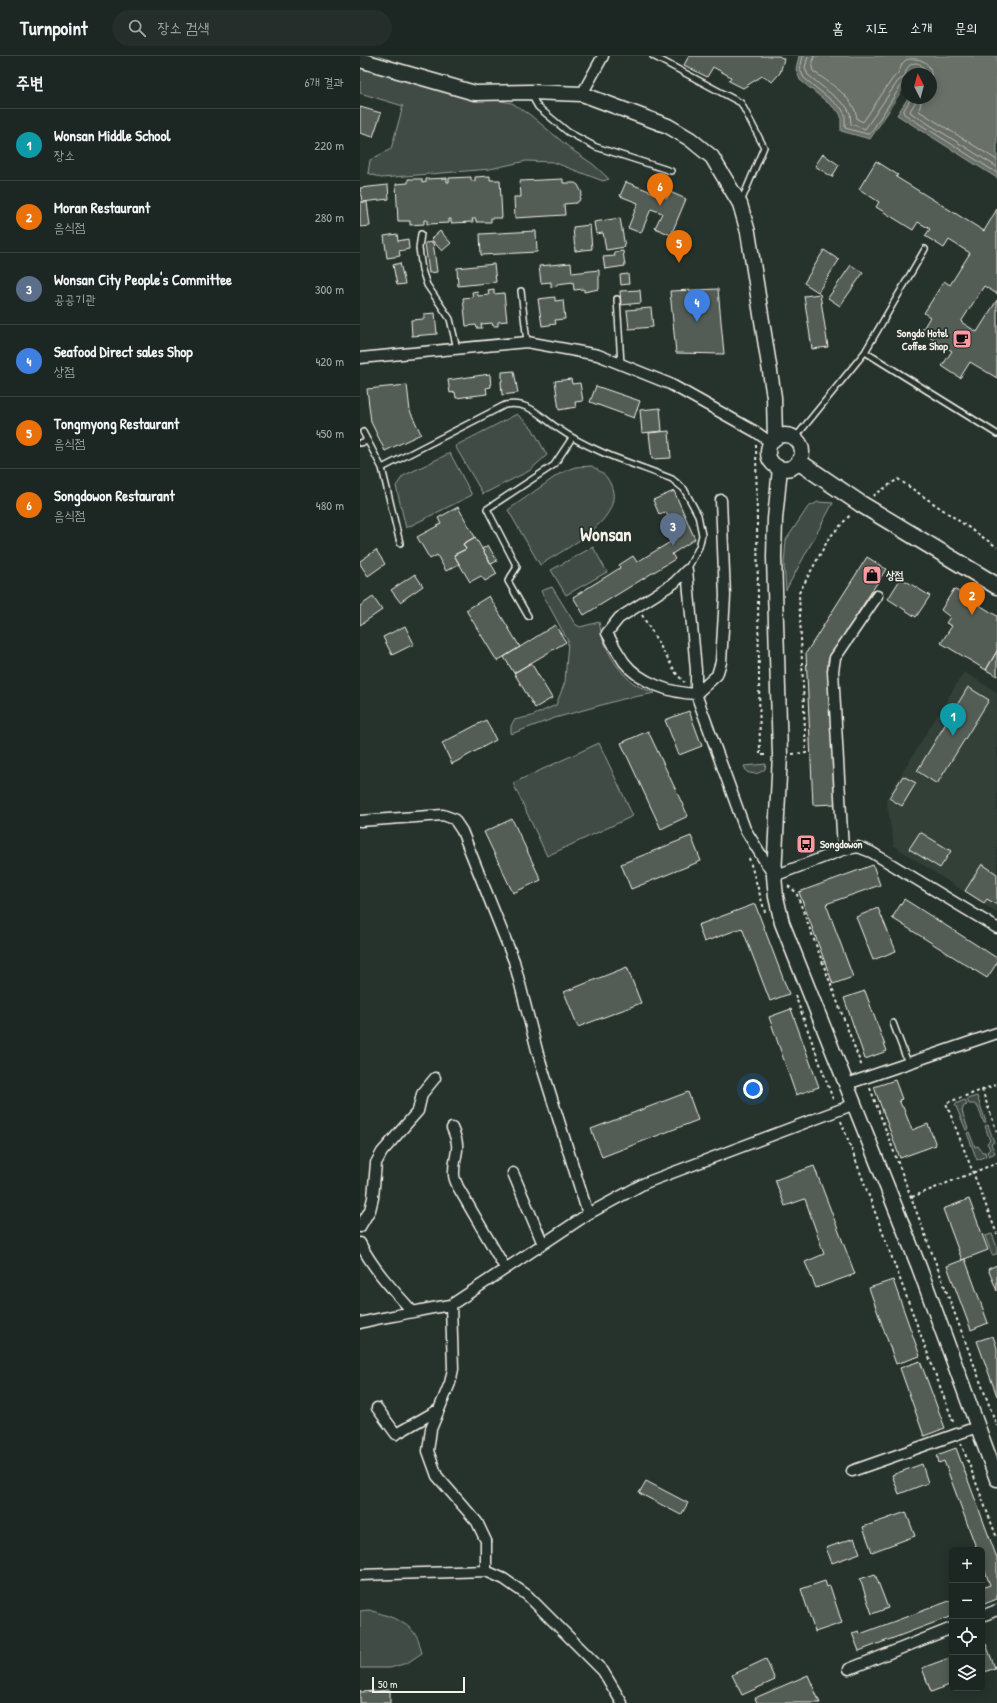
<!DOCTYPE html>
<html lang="ko">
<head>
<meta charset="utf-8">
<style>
  :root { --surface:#1c2622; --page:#252e2a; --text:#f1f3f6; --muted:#a0a5a5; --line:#3a4340; --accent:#ff9aa2 }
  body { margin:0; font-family:"Patrick Hand","Poor Story",sans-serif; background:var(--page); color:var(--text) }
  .controls { position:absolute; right:12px; bottom:12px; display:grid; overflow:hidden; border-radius:6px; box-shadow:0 2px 10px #0003 }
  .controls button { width:36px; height:36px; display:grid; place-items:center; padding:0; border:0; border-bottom:1px solid var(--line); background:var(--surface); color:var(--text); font:20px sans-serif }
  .compass { position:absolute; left:541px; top:12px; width:36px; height:36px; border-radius:50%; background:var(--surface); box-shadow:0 2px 10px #0003; rotate:354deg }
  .scale { position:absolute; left:12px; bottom:10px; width:93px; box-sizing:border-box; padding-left:4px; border:2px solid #f4f1e8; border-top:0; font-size:11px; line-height:14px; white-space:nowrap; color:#f4f1e8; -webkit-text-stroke:3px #26332d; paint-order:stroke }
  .you { position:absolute; left:393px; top:1033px; width:14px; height:14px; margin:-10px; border:3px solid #fff; border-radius:50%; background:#1a73e8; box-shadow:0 0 0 6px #1a73e833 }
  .badge { display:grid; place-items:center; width:26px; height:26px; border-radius:50%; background:var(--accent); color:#fff; font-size:13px; font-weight:700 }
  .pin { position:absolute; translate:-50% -33px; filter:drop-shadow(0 1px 2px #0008) }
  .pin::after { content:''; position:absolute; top:21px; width:14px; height:12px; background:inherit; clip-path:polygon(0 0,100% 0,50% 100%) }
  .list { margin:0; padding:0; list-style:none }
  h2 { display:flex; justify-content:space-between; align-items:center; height:52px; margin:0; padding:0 16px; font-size:17px }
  h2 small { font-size:13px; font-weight:400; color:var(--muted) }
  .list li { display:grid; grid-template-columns:26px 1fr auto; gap:12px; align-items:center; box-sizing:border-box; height:72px; padding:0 16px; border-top:1px solid var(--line) }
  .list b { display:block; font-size:15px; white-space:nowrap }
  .list p { margin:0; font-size:13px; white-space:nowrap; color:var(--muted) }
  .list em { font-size:13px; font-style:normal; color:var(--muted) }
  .icon { flex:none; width:22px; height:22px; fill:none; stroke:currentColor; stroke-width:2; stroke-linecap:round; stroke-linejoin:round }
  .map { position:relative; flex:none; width:637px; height:1647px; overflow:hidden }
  header { display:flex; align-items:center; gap:24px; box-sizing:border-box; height:56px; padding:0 20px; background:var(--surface); border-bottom:1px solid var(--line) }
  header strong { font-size:19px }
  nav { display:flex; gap:22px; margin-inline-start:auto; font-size:14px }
  .search { width:280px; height:36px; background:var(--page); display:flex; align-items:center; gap:10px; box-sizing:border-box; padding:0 14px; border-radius:22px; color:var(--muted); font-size:15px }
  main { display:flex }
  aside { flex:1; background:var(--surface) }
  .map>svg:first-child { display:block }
</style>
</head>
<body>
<header>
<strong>Turnpoint</strong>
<div class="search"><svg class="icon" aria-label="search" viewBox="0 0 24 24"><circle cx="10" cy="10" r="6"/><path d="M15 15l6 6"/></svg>장소 검색</div>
<nav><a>홈</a><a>지도</a><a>소개</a><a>문의</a></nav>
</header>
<main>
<aside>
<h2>주변<small>6개 결과</small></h2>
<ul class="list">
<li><span class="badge" style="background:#0f9aa8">1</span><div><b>Wonsan Middle School</b><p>장소</p></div><em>220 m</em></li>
<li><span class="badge" style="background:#e8710a">2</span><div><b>Moran Restaurant</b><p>음식점</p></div><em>280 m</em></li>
<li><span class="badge" style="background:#5c6f8a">3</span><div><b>Wonsan City People's Committee</b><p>공공기관</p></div><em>300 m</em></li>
<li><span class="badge" style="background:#3f7fe0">4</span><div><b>Seafood Direct sales Shop</b><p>상점</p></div><em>420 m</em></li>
<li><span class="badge" style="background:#e8710a">5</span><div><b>Tongmyong Restaurant</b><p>음식점</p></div><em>450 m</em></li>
<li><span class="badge" style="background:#e8710a">6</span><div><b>Songdowon Restaurant</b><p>음식점</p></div><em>480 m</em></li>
</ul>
</aside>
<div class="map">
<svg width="637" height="1647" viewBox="0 0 637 1647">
  <rect width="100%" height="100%" fill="#26332d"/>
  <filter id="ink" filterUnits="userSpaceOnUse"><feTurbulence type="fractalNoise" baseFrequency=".025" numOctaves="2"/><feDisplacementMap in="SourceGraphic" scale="8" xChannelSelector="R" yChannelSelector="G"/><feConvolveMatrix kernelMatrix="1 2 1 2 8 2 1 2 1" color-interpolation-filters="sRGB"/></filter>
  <g filter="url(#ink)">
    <path fill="#333f39" d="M604,616l33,20v221l-103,-67 -8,-47z"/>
    <path fill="#414b45" stroke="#9a9e96" d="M0,10l97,27 55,10 17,11 42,35 23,16 15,14 -6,2 -50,-19 -27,-1 -36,8 -109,9 -13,-5 2,-13 21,-11 12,-43 -43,-13z
      M157,358l15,14 15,27 -18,16 -46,23 -28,-48z
      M90,397l22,42 -66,33 -10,-42 7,-10z
      M232,410c5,4 12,7 15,12 27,38 -41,70 -67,87l-32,-55 51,-36 16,-7z
      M458,446l15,1 -47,87 -2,-26 2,-24 22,-33z
      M233,491l14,25 -41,23 -15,-25z
      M192,531l23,37 5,3 19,-5c4,23 15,45 33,60 6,5 16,8 23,11l-32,6 -68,19 -44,16v-8l3,-6 18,-4 24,-11 9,-23 3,-41 -27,-50z
      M239,687l34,73 -86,40 -34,-73z
      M406,708l-1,5c-6,5 -11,6 -18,3l-3,-6z
      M617,1040l9,26 -2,1 -6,-16 -4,-3h-5l-2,-5z
      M605,1044l2,5 -3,1 -2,5 6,18 -2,1 -11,-26z
      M628,1069l6,17 -3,2 4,9 -6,3 -2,-4 3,-3 -3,-6 3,-2 -5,-15z
      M609,1076l6,15 3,-1 4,6h3l1,4 -9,4 -10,-27z
      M632,1178l5,13v7l-5,1 -7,-19z
      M9,1554c16,5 37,10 47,25 3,4 4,12 6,18l-15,10 -17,5h-30v-57z"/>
    <path fill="#676f68" stroke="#9fa39b" d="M439,0h198v122l-100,-63 11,-17h23v-24h-13l-3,-3 -2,3h-6v10l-37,55 -29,-8v-15l-2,-4 -39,-32 -4,-11z"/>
    <path fill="#26332d" d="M547,28v3l-16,24 -2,-1z"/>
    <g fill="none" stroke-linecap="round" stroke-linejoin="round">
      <path stroke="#bcbdb5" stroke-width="1" d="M443,0l-3,13 4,9 38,31 3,6v13l22,6h3l32,-50 5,-2
        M448,0l-3,12 3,7 38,31 4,7 1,11 14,5 33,-48 7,-5c1,-16 19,-18 20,-2
        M454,0l-2,12 1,3c16,12 42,26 44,48l6,3 30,-44c2,-2 3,-3 5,-5 3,-4 3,-10 8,-13 13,-4 27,3 25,17
        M551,42l-8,14 1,2 93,59
        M556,42l-1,5 -5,8 1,2 86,54
        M562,42l-3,13 78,49"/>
    </g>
    <path fill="#525c55" stroke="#f4f1e8" d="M329,0h90l5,3 -4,14 -8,9 -10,-6 -19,12 -14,-7 2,-4 -18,-10 -6,10 -23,-12z
      M0,51l21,6 -8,24 -13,-4z
      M463,98l16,11 -7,12 -17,-11z
      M516,105l22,14 -2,2 88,54 13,-22v85l-13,-8 -23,36 16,10 20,-32v78l-27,-16 -10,16 -18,-12 10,-15 -31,-19 9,-15 -6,-4 20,-32 6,4 20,-32 -21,-13 -5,8 -19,-12 5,-7 -12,-7 -5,8 -37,-23 3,-5 -20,-13z
      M130,120v4h10l2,38h-11v4h-15v-3h-4l1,3 -22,1v-4h-2v4l-22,1v-4h-3v4l-14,1v-4h-12l-2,-37 12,-1v-4h14v4l4,-1v-3l21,-1v4h2v-4l22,-1v4h4v-4z
      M203,123v4h12l3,2 4,8 -3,8 -3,2 -12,1 1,11 -50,3 -1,-21h7l-1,-16z
      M266,126l41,16 3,-6 16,7 -15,36 -16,-7 7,-15 -11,-4 -10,24 -13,-5 10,-25 -18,-7z
      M28,129l1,14 -27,3 -2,-14z
      M0,146h7l3,24 -10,1z
      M260,162l5,29 -19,3 -3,-17 -7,1 -2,-12z
      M230,169l2,24 -17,2 -2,-24z
      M80,175l11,12 -9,8 -11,-12z
      M176,175l1,21 -56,3 -1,-21z
      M37,178l1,7 10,-2 1,10 -10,2 1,5 -13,2 -3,-22z
      M73,186l4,30 -8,1 -4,-30z
      M464,194l15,10 -21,32 -14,-9z
      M263,195l2,15 -20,3 -2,-12 12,-1 -1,-4z
      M40,207l5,21 -8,1 -4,-20z
      M211,207l1,10 27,-3v19l-15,3v-3l-10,1 -1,-8 -16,2v2l-6,1v-5l-10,1 -2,-17z
      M134,208l2,18 -38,4 -1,-18z
      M491,209l12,8 -23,33 -12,-8z
      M268,218l1,10 -8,1 -1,-10z
      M134,233v5l10,-1 3,28 -9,1v4h-5l-1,-3 -11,1 1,4h-5l-1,-3 -10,1 -3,-28 10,-1 -1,-5 5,-1 1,5 11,-1 -1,-5z
      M358,233l6,65 -48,-1 -6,-62z
      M280,234l1,13 -20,2 -1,-14z
      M460,238l8,53 -16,2 -8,-53z
      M195,241v4l8,-1 2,19 -10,1 1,4 -14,2 -4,-27z
      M291,252l2,19 -24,2 -2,-19z
      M75,257l2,21 -25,2 -1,-16 13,-1v-5z
      M154,315l4,22 -16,2 -1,-14h1v-9z
      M130,318l1,13 -5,1 1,6 -31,4 -1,-6 -5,1 -2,-13z
      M211,323l1,5 8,-1 3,18 -8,1 1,5 -17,3 -4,-29z
      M47,329l3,26 11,23 -36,17 -14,-29 -4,-33z
      M236,330l44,15 -6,17 -44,-16z
      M300,352l2,23 -20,2 -2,-23z
      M309,375l2,27 -19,1 -3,-26z
      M314,435l21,48 -23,15 3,5 -91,56 -11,-18 47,-29 -1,-3 14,-9 4,6 40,-24 -11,-26 -7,2 -6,-14z
      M98,451l17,30 -12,7 3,5 -12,6 5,9 -13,7 -9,-16 -7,4 -13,-22 24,-13 -3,-6z
      M115,481l22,37 -12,7 -4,-5 -11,6 -16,-27 12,-6 -3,-5z
      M128,489l9,16 -6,3 -9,-15z
      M16,494l9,14 -17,12 -8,-12v-3z
      M507,501l19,12 -58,91 7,144 -22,1 -7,-152z
      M55,518l8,12 -23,16 -9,-12z
      M541,522l29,18 -14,21 -28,-18z
      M594,533l43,27v35l-11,19 -45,-27 11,-17 -6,-3 4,-6 -9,-7z
      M129,540l31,51 -23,14 -31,-51z
      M13,541l9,13 -22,15v-19z
      M195,569l11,17 -52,31 -10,-16z
      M45,570l9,18 -22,11 -9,-18z
      M637,595v25l-11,-6z
      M171,607l21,35 -17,10 -21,-35z
      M608,631l21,13 -52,84 -20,-13z
      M329,655l13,35 -23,9 -14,-35z
      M126,664l10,20 -44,24 -10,-21z
      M288,675l40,85 -27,13 -40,-86z
      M543,720l13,7 -14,23 -13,-8z
      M152,763l29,61 -28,13 -29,-61z
      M560,776l31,19 -11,17 -31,-19z
      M331,780l10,25 -70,28 -10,-25z
      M622,808l15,10v31l-10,-6 -3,4 -19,-12z
      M513,809l7,20 -54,19 27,73 -20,7 -34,-92z
      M544,843l93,59v5l-10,15 -95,-60z
      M395,848l34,90 -19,7 -28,-73 -38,14 -6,-17z
      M518,852l18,43 -23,9 -17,-43z
      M267,911l14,36 -63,24 -14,-35z
      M505,935l22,60 -22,8 -21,-61z
      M431,953l28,78 -23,8 -27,-78z
      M535,1024l7,19 -3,1 3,7h1l9,23 16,-6 8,21 -36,13 -26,-71z
      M328,1036l10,28 -96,37 -11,-28z
      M454,1110l41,108 -39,14 -11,-26 19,-8 -19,-55 -20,7 -10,-26z
      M609,1143l19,51 -26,10 -19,-51z
      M605,1203l23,64 -17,7 -24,-64z
      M637,1209v26l-9,-22z
      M533,1224l27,76 -24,8 -27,-76z
      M633,1280l4,12v48l-20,-55z
      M560,1305l25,67 -21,8 -24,-68z
      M596,1392l41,110v41l-15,6v-17l8,-3 -8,-22v-13h-5l-33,-89 -5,2 -2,-8z
      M562,1408l6,19 -29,11 -7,-19z
      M286,1425l42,22 -7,12 -42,-22z
      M546,1456l9,24 -43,16 -9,-25z
      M494,1482l6,15 -28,10 -6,-15z
      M515,1518l13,34 -16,6 -12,-35z
      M465,1525l2,6 3,-1 12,37 -27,9 -14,-43z
      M592,1544v16l-93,35 -7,-18 7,-2 1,3z
      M626,1588l9,24 -13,5v-27z
      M592,1601v27l-21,8 -9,-24z
      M406,1603l9,21 -33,15 -10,-20z
      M448,1619l12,28h-63l-2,-5z
      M0,1634l1,2 29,-2v13h-30z"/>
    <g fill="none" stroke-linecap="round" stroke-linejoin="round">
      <defs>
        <path id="service" d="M293,0l88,47 23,44 -23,55
          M170,37l8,14 30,25 28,15 75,24
          M61,178l-2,14 3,22 5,15 23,34 7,30
          M161,235l6,51
          M257,243l4,65
          M505,296l132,82
          M3,376l19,36 18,75
          M435,382l70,-86 60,-103
          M0,387l8,-2
          M22,412l123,-63c25,-4 34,11 54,24 33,23 75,35 113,50l12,10 14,26 4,20 -3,12 -12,23
          M168,560l-20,-35 9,-14 -30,-58 67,-44 18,-27
          M533,967l15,40"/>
        <path id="minor" d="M222,38l21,-38
          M0,302l167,-16 71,13 72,29 86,48 14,10
          M361,444l4,96 -4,66 -4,13 -21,19c-25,-1 -56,-11 -72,-32 -6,-9 -12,-19 -17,-29l12,-15 55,-35 13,-13 9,100v24l49,135 29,47 69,-26 15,-3 13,5 126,76
          M0,765l83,-6 11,4 8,12 52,130 24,93 50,160
          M483,794l-10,-179 2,-13 42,-62
          M487,1028l150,-51
          M92,1072c11,24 1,26 2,47 0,4 3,9 4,12l47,81
          M153,1117l30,71
          M0,1171l10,-17 3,-12 3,-35 6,-11 36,-41 4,-17 13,-16
          M0,1187c13,26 34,48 53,69
          M0,1267c18,-5 35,-7 53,-11 13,-3 25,-5 38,-7
          M17,1352l19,26 42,-24
          M492,1415l125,-44
          M0,1519l126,-4
          M622,1560l15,-6
          M489,1613l103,-41
          M262,1647l-19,-32 -76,-76 -23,-16 -18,-8v-30l-9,-19 -40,-46 -9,-25 3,-22 19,-46 3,-14 -2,-64 137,-91 57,-31 210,-79"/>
        <path id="secondary" d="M0,4l115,33 55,-1 52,2 86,32 22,13 22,18 28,47 8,28 26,165 1,41
          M408 396a17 17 0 1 1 34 0a17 17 0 1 1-34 0Z
          M420,412l-5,51 -1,38 6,198 -6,121 2,21 6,26 137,344 78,212"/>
        <path id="primary" d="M439,406l62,42 136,82"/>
      </defs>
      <use href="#service" stroke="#f4f1e8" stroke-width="8"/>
      <use href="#minor" stroke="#f4f1e8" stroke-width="13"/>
      <use href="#secondary" stroke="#f4f1e8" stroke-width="17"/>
      <use href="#primary" stroke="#f4f1e8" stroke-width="19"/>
      <path stroke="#f4f1e8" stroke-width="2" stroke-dasharray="3 3" stroke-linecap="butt" d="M396,389l4,310h7
        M513,440l25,-17 99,68
        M282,559l34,58 8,9
        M432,698l14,-1 -7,-160 30,-55 22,-24
        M389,802l16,54
        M428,830l8,6 66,175
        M435,939l39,107
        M510,1032l127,338
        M622,1034l15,-6
        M481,1065l113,303
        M637,1076l-15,-42 -36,13 51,131
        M552,1141l85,-34
        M601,1387l36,95"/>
      <use href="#service" stroke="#26332d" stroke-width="5"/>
      <use href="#minor" stroke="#26332d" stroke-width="10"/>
      <use href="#secondary" stroke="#26332d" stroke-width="14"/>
      <use href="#primary" stroke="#26332d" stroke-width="16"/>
    </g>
  </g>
  <defs>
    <symbol id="cafe-square" viewBox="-11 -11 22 22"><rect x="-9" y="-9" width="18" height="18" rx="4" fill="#ff9aa2" stroke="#26332d"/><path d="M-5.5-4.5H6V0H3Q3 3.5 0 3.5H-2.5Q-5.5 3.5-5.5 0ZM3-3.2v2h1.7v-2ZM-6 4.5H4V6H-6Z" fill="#111"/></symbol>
    <symbol id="shop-square" viewBox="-11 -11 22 22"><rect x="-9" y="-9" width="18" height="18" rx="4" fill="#ff9aa2" stroke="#26332d"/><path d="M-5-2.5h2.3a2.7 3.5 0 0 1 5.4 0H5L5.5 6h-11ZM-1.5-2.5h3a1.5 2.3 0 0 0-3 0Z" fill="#111"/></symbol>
    <symbol id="bus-square" viewBox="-11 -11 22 22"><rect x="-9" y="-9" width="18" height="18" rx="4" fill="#ff9aa2" stroke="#26332d"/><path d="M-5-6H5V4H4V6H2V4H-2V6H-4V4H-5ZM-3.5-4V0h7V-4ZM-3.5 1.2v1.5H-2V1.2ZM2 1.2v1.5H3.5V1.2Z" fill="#111"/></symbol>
  </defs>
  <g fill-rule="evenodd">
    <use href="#cafe-square" x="591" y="272" width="22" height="22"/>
    <use href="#shop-square" x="501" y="508" width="22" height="22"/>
    <use href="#bus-square" x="435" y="777" width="22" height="22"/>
  </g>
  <g text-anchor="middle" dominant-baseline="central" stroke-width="3.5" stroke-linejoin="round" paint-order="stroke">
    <g font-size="11" font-weight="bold" fill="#f4f1e8" stroke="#26332d" text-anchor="start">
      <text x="588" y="277" text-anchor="end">Songdo Hotel<tspan x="588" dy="13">Coffee Shop</tspan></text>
      <text x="526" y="519">상점</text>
      <text x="460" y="788">Songdowon</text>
    </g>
    <g font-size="19" font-weight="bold" fill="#f4f1e8" stroke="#26332d">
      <text x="246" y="478">Wonsan</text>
    </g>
  </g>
</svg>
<div class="controls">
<button>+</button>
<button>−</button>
<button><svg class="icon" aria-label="locate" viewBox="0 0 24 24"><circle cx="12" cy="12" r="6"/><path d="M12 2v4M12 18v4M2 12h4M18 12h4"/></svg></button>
<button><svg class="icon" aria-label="layers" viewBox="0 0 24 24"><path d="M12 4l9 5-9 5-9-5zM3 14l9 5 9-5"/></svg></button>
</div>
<svg class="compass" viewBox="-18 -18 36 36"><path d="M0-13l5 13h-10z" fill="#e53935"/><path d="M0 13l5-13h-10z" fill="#a0a5a5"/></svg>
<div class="scale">50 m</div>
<div class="you"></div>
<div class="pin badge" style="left:593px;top:680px;background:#0f9aa8">1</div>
<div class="pin badge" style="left:612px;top:559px;background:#e8710a">2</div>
<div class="pin badge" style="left:313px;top:490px;background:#5c6f8a">3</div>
<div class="pin badge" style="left:337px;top:266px;background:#3f7fe0">4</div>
<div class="pin badge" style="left:319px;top:207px;background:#e8710a">5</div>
<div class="pin badge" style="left:300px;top:150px;background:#e8710a">6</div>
</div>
</main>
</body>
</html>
